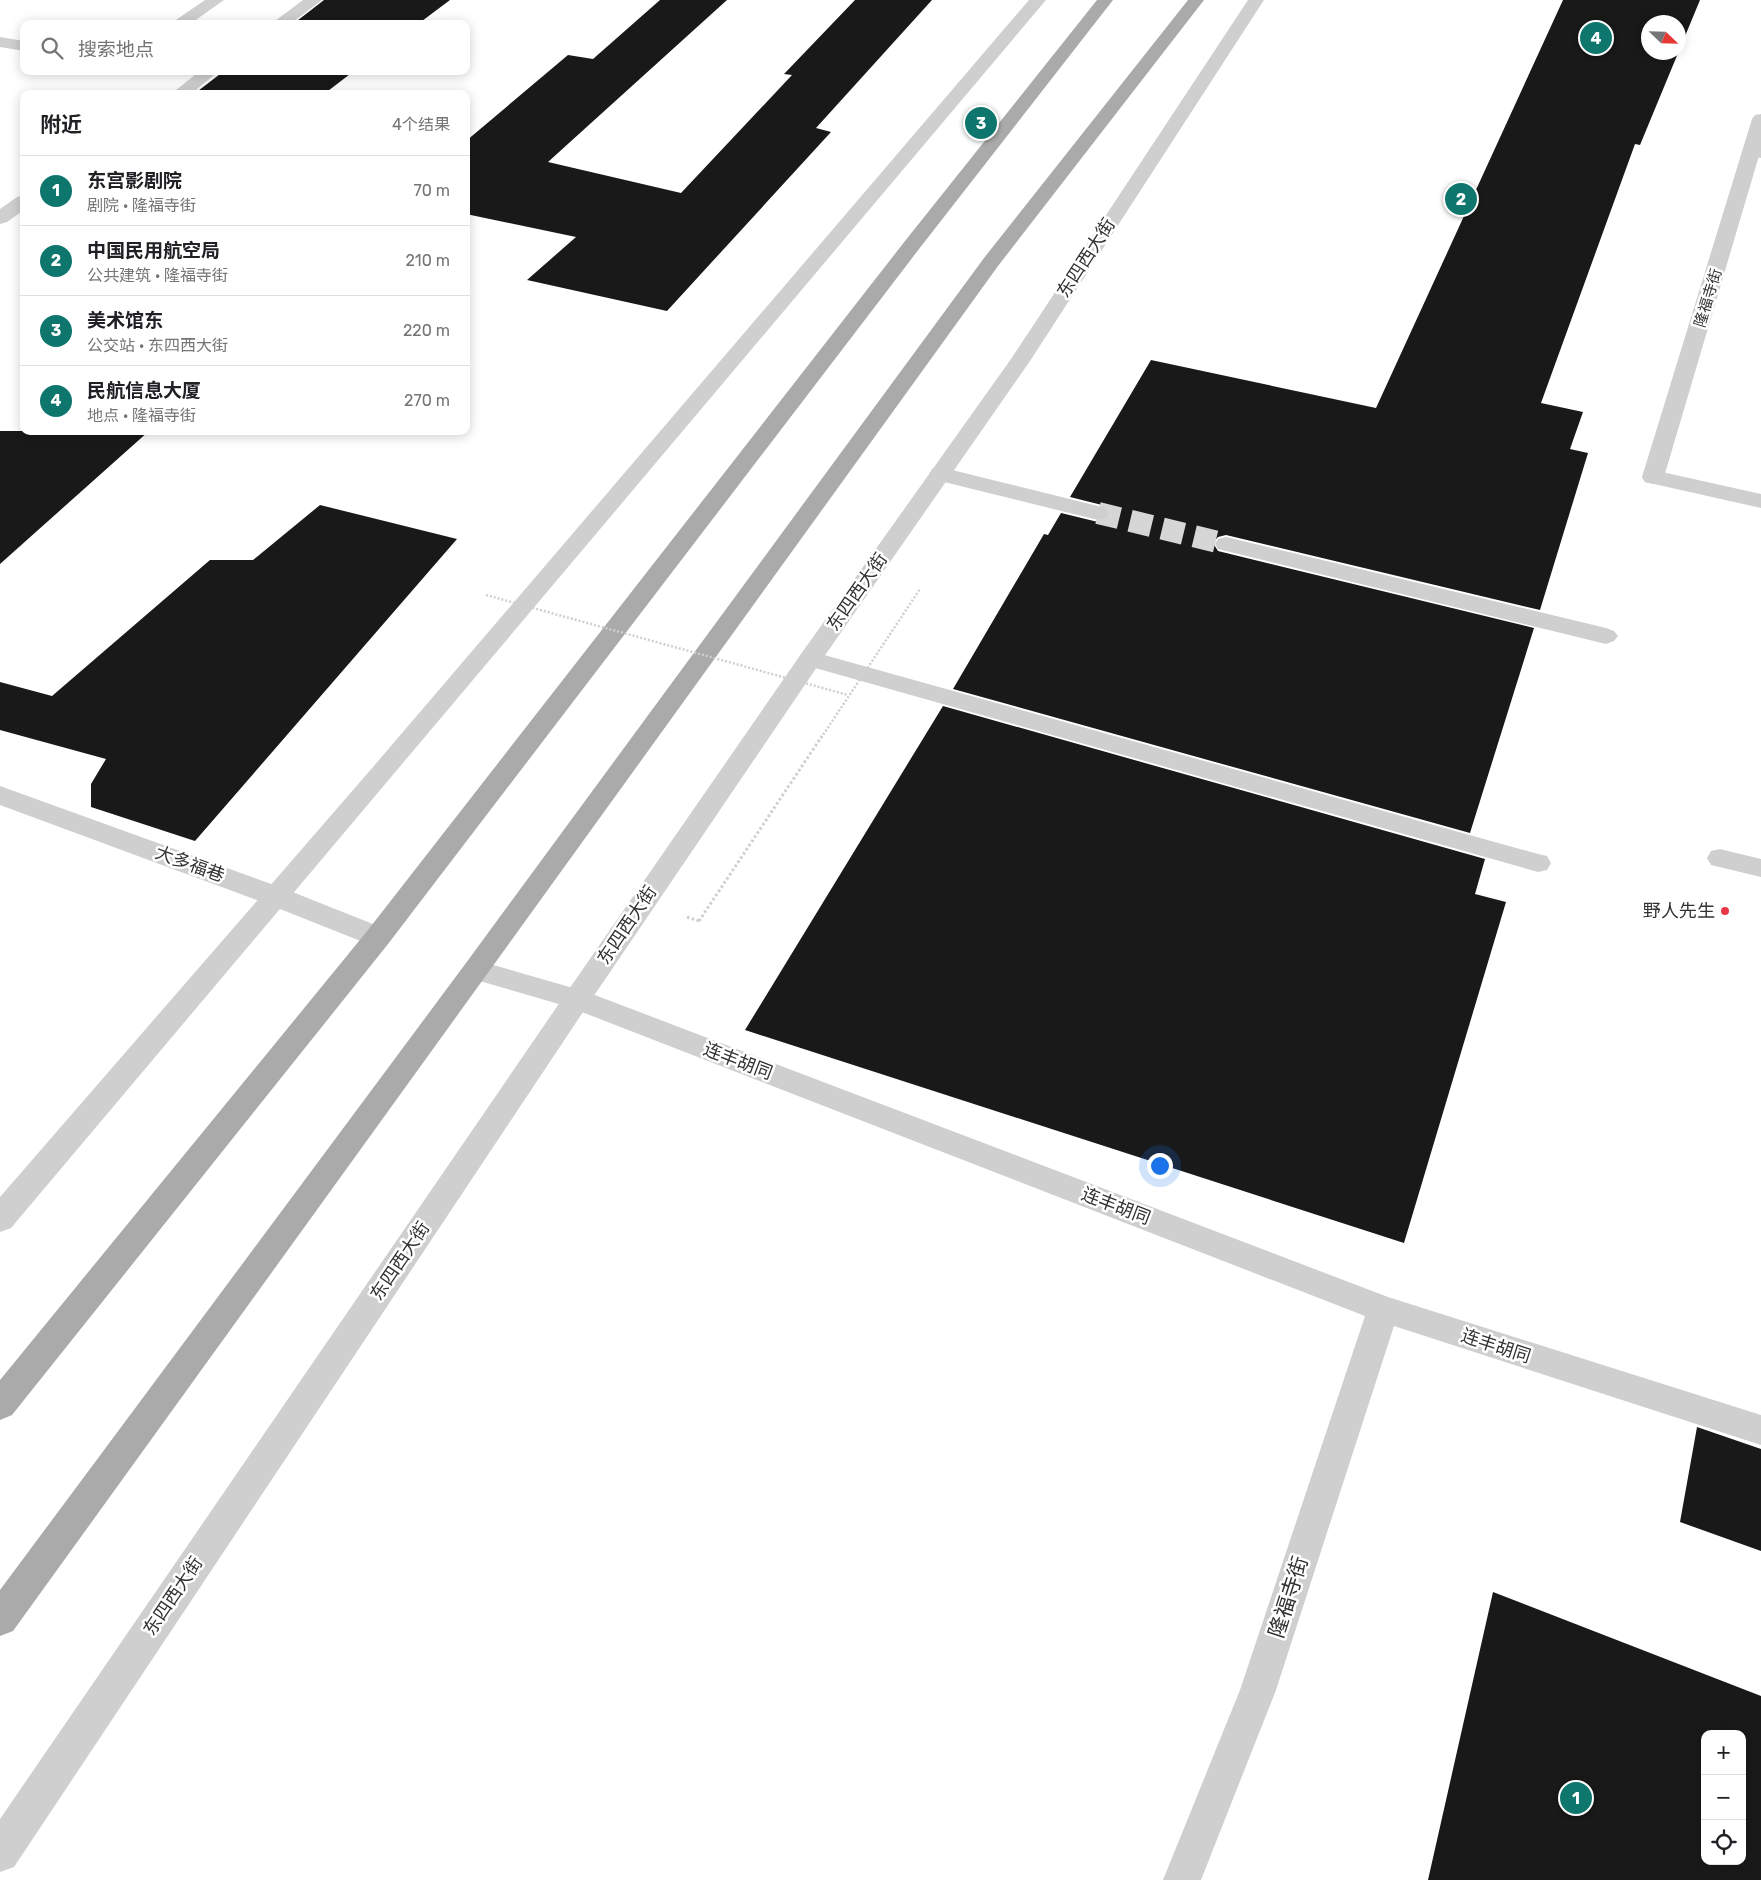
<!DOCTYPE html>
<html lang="zh">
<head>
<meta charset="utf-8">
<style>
  :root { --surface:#fff; --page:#f2f2f2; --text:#202124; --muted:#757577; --line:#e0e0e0; --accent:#0f766e }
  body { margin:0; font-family:Rubik,"Noto Sans SC",sans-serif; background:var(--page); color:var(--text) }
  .controls { position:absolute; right:15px; bottom:15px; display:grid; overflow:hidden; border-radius:10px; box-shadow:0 2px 12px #0003 }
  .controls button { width:45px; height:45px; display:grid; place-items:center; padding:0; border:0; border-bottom:1px solid var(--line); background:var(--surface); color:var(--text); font:25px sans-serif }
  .compass { position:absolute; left:1641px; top:15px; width:45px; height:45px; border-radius:50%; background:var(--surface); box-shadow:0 2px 12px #0003; rotate:113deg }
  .you { position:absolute; left:1159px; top:1165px; width:18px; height:18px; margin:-12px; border:4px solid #fff; border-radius:50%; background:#1a73e8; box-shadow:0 0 0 8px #1a73e833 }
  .badge { display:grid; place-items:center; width:32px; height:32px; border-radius:50%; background:var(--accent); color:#fff; font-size:16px; font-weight:700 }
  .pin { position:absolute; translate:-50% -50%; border:2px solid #fff; box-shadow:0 1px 5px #0006 }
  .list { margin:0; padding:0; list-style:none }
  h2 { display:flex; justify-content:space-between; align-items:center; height:65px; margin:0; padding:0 20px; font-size:21px }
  h2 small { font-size:16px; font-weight:400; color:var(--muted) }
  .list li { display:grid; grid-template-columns:32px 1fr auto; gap:15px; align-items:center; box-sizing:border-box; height:70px; padding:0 20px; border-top:1px solid var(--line) }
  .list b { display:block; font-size:19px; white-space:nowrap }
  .list p { margin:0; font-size:16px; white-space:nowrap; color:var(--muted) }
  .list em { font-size:16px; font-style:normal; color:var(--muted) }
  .icon { flex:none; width:28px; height:28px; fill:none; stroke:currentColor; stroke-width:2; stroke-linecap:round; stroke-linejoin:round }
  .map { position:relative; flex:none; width:1761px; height:1880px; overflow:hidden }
  .search { position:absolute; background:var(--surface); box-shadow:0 2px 12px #0003; left:20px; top:20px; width:450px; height:55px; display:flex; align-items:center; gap:12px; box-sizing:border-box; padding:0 18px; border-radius:10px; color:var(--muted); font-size:19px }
  .panel { position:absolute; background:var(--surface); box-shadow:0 2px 12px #0003; left:20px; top:90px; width:450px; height:345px; border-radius:10px }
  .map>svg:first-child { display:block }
</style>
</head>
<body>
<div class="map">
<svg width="1761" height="1880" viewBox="0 0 1761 1880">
  <rect width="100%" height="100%" fill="#fff"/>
  <path fill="#191919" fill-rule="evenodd" d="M324,0h126l-32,24h-125z
    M660,0h67l-179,162 133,31 111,-118 -8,-1 71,-74h77l-116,128 15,4 -164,179 -140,-31 49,-43 -110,-23v-73l102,-86 25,4z
    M1563,0h137l-60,145 -5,-1 -94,259 42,9 -13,37 18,4 -48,157 -314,-75 -8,2 -5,6 5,8 316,77 -64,205 -517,-144 91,-155 4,1 13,-22 37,9 10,-3 3,-7 -5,-6 -36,-9 81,-137 225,48zM1648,22h30v30h-30z
    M224,71h130l-30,23h-130z
    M0,431h149l-149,133z
    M320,505l137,34 -262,302 -104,-34v-23l15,-25 -106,-29v-48l52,14 158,-136h43z
    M943,706l542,153 -10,35 31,8 -102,341 -659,-213z
    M1697,1427l64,22v102l-81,-29z
    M1493,1592l268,104v184h-333zM1705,1734h37v127h-37z"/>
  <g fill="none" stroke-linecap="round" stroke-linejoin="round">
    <path stroke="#d6d6d6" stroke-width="22" stroke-dasharray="22 11" stroke-linecap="butt" d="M1098,513l128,31"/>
    <path stroke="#cfcfcf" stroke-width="3" stroke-dasharray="2.5 2.5" stroke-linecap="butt" d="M687,917l12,4"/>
    <path fill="#cfcfcf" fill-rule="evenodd" d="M205,0h19l-34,24h-20z
      M303,0h19l-32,24h-19z
      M0,37l24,4v10l-24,-4z
      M200,71h19l-28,23h-20z
      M24,195v15l-17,12 -7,2v-15l17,-12z
      M0,786l285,103 103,41 4,7 -4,7 -10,3 -10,-3 -103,-41 -265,-98z"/>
    <path fill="#cfcfcf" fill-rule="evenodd" d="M1761,114v35l-97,328 -3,5 -8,2 -8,-2 -3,-5 110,-358 3,-4z
      M940,467l166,41 3,5 -3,5 -8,2 -166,-41 -3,-5 3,-5z
      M1226,537l380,91 8,3 4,5 -4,5 -8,3 -388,-95 -3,-5 3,-5z
      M810,651l728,203 9,2 4,7 -4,7 -9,2 -737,-208 -3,-5 3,-5z
      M1720,849l41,10v18l-50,-12 -4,-7 4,-7z"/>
    <path fill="#cfcfcf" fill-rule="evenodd" d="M1753,146l8,2v10l-14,-3 -3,-4 3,-4z
      M1653,470l108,24v14l-116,-26 -3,-5 3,-5z
      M476,960l111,32 801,305 373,118v30l-367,-119 -118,364 -75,190h-38l77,-190 125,-374 -796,-309 -103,-30 -4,-7 4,-7z"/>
    <path fill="#cfcfcf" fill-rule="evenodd" d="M1029,0h17l-1035,1228 -11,4v-35l373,-430z
      M1248,0h16l-234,361 -211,303 -232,342 -573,861 -14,5v-53l567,-827 234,-338 210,-295z"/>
    <path fill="#aaa" fill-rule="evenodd" d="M1097,0h16l-194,249 -531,695 -376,471 -12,5v-40l368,-450 537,-689z
      M1188,0h16l-206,266 -985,1365 -13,5v-46l466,-627 518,-705z"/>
    <path stroke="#cfcfcf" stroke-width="2.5" stroke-dasharray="2 2" stroke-linecap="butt" d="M486,595l362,100
      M821,738l99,-149"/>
    <path stroke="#cfcfcf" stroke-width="3" stroke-dasharray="2.5 2.5" stroke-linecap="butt" d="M699,921l123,-185"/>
  </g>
  <circle fill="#e83646" stroke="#fff" stroke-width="2" cx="1725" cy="911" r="5"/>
  <g text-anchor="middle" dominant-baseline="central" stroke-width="5" stroke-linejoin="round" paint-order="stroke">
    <g font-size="15" fill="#323232" stroke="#fff">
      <text transform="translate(1708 298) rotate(-73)">隆福寺街</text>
    </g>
    <g font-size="18" fill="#323232" stroke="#fff">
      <text transform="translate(1086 258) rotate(-57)">东四西大街</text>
      <text transform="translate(857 592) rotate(-55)">东四西大街</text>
      <text transform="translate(190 864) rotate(20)">大多福巷</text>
      <text transform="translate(627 925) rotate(-56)">东四西大街</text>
      <text transform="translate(738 1061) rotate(21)">连丰胡同</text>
      <text transform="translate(1116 1206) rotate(21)">连丰胡同</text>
      <text transform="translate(400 1261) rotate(-56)">东四西大街</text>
      <text transform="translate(1496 1346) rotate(18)">连丰胡同</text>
      <text transform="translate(173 1596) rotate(-56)">东四西大街</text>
    </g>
    <g font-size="18" fill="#323232" stroke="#fff" text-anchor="end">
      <text x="1715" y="911">野人先生</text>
    </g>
    <g font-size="21" fill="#323232" stroke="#fff">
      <text transform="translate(1288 1597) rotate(-72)">隆福寺街</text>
    </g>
  </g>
</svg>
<div class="controls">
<button>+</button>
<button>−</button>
<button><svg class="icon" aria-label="locate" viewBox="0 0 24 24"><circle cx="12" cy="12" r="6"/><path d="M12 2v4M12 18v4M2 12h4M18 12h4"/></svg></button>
</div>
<svg class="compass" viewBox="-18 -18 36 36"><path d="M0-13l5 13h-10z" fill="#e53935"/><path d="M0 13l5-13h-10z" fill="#757577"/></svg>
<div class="you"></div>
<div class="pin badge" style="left:1576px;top:1798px">1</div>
<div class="pin badge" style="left:1461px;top:199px">2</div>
<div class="pin badge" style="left:981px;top:123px">3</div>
<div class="pin badge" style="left:1596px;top:38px">4</div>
<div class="search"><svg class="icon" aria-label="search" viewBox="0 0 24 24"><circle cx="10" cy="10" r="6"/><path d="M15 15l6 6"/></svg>搜索地点</div>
<section class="panel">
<h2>附近<small>4个结果</small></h2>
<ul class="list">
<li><span class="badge">1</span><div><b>东宫影剧院</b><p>剧院 · 隆福寺街</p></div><em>70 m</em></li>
<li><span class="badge">2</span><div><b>中国民用航空局</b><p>公共建筑 · 隆福寺街</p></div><em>210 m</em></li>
<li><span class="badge">3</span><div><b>美术馆东</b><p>公交站 · 东四西大街</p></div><em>220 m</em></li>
<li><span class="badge">4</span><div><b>民航信息大厦</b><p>地点 · 隆福寺街</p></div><em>270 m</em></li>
</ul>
</section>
</div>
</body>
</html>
